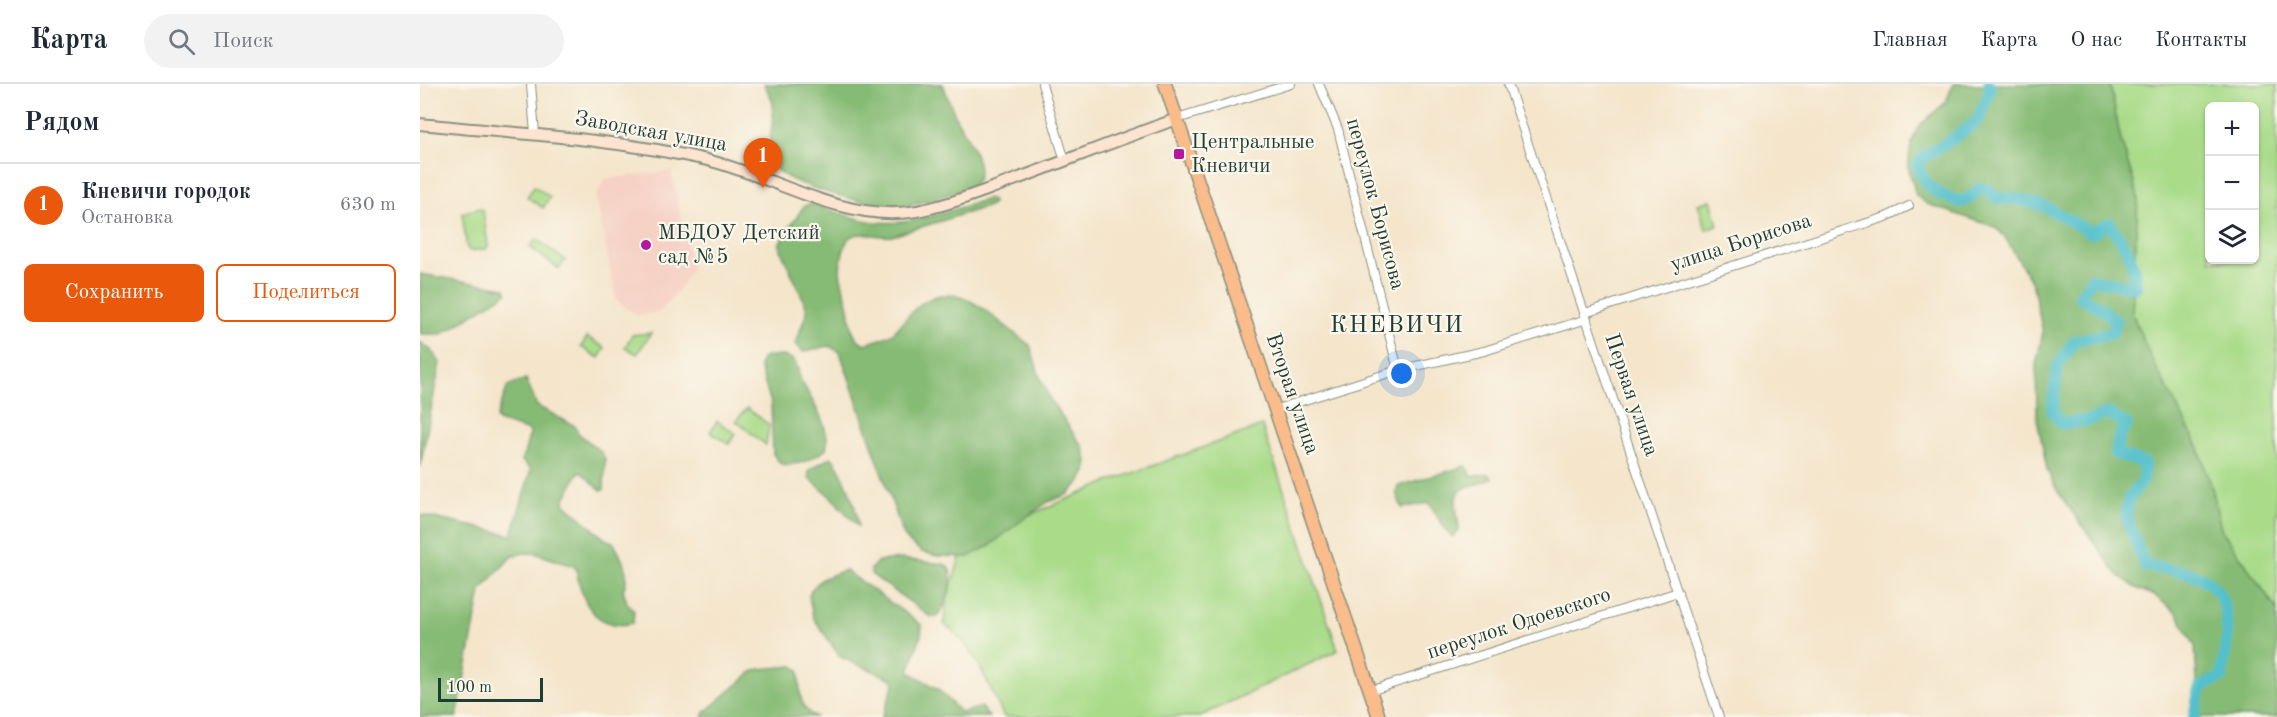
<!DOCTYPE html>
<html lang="ru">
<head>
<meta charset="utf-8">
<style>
  :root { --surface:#fff; --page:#f2f2f3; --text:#1f2937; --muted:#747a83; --line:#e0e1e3; --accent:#ea580c }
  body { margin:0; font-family:"Old Standard TT",serif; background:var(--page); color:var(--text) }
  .controls { position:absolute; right:18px; top:18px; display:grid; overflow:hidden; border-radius:9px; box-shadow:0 2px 4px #0004 }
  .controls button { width:54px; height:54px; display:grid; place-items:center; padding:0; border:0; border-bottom:2px solid var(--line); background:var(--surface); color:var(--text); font:30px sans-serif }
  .scale { position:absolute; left:18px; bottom:15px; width:105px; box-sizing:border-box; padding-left:6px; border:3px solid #1f3d34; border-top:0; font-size:16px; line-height:21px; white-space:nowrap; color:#1f3d34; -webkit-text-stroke:4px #fbf7ec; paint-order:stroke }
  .you { position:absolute; left:982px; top:290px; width:21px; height:21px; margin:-15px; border:4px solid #fff; border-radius:50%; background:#1a73e8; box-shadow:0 0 0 9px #1a73e833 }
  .badge { display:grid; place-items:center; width:39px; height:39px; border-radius:50%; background:var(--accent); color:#fff; font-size:20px; font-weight:700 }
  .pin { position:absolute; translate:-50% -50px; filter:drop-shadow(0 2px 3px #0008) }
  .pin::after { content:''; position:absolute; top:32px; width:21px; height:18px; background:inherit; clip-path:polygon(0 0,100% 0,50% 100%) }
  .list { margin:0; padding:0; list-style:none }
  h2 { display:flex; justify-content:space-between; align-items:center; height:78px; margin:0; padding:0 24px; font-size:26px }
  h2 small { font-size:20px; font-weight:400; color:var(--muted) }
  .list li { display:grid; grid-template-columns:39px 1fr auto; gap:18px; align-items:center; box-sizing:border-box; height:84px; padding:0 24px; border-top:2px solid var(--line) }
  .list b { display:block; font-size:22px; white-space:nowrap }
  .list p { margin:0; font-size:20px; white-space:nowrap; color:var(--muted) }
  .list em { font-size:20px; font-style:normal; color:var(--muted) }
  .actions { display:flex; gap:12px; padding:18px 24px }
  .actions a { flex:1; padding:14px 0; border:2px solid var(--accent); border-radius:9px; text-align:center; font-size:21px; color:var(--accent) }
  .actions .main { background:var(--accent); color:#fff }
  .icon { flex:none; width:33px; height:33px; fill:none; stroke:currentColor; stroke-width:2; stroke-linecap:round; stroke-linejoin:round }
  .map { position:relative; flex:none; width:1857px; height:633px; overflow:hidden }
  header { display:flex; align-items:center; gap:36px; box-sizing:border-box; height:84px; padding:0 30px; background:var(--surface); border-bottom:2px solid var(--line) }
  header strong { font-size:28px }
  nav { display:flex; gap:33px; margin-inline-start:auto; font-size:21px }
  .search { width:420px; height:54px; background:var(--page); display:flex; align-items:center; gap:15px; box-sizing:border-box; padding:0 21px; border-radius:33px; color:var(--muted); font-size:22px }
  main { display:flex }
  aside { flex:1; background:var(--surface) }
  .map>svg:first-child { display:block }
</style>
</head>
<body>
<header>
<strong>Карта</strong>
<div class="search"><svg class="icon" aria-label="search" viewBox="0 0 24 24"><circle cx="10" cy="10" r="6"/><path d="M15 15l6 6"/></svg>Поиск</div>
<nav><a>Главная</a><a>Карта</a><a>О нас</a><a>Контакты</a></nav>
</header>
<main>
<aside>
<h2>Рядом<small></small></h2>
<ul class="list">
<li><span class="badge">1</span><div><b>Кневичи городок</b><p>Остановка</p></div><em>630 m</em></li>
</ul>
<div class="actions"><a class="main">Сохранить</a><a>Поделиться</a></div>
</aside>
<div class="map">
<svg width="1857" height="633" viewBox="0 0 1857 633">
  <rect width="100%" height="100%" fill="#fbf7ec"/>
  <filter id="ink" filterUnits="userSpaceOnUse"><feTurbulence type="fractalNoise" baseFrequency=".0167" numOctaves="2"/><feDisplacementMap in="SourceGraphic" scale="12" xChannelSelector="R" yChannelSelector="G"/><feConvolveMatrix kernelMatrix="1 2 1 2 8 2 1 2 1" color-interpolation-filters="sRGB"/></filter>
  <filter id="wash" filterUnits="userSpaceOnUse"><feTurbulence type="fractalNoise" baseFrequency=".008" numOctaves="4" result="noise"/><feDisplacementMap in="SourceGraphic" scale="24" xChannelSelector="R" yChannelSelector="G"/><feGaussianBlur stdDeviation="1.35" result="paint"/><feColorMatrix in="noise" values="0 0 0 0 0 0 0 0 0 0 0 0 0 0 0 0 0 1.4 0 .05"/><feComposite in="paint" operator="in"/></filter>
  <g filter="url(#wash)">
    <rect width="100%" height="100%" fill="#f4e5cb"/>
    <path fill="#f6d1c5" d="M251,87l21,97 -16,25 -16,19 -23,4 -21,-16 -20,-103 8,-18z"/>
    <path fill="#a9db89" stroke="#648c5e" stroke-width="1.5" fill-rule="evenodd" d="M1690,0h167v526l-56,-81 -9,-41 -14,-42 -50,-92 -16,-41 6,-116 -18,-60zM1790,22h44v154h-44z
      M114,102l16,11 -7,11 -16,-11z
      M1291,116l7,25 -12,4 -8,-25z
      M60,124l3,3 5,35 -2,3 -16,2 -3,-3 -5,-35z
      M116,155l29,21 -6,9 -29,-22z
      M231,249l-14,21 -12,-7 7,-12z
      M167,253l18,11 -6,10 -18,-11z
      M327,324l22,17 -3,20 -30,-24z
      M297,337l19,13 -7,10 -19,-12z
      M842,342l76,224 -139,67h-195c-16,-33 -29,-71 -60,-93l2,-20 15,-50 50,-33 21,-7 76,-32z"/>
    <path fill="#86bb75" stroke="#527c54" stroke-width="1.5" d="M344,0h179c4,11 8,23 13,34 8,15 27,41 22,59 -3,11 -21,15 -31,18 -15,4 -32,10 -48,11 -25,1 -110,-20 -125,-39 -12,-17 2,-43 -1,-62 -1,-8 -6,-15 -9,-21z
      M1533,0h157l10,53 18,60 -6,116 17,41 49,92 14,42 9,41 56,81v107h-87l7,-33 -2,-38 -18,-33 -22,-17 -19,-8 -19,-14 -59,-82 -11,-22 -10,-51 -1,-55 7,-32 -11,-49 -27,-46 -10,-10 -68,-23 -11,-9 -8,-28 3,-23 7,-17 28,-25z
      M568,115l4,1 1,3 -4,3 -97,30c-12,2 -30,-6 -42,1 -4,3 -4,8 -6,12 -8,24 -2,32 4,54 4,15 0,34 17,41 9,-3 22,-6 29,-12 8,-8 14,-17 22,-24 41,-38 80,15 114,37l9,30 12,26 32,46 4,13 -1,12 -6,10 -12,12 -20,8 -22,15 -37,29 -21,11 -31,-1 -15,-4 -13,-10 -6,-8 -63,-182 -11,-6 -26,6 -8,-8 12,-32 -2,-9 -25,-55v-6l24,-36 6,-2c19,5 39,13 58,17 41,7 82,-11 120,-22z
      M0,190l85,14 2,5 -65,41h-22z
      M0,258l12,9 8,12 -20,104z
      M350,272c8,0 17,-1 23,4 5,4 5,12 7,18 9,19 32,50 26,71 -12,10 -29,18 -45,15l-8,-10 -2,-51 -12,-38 4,-7z
      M106,295l11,27 38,20 3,7 23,19 4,7 -1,31h-3l-20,-18 -3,1 -14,28 1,3 40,35 8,3c8,14 19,33 10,47l4,14 7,8 -1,12c-7,2 -12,2 -19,1 -27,-5 -34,-33 -38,-56l-3,-2 -38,-13h-12l-12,4 -30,33 -24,127h-37v-202l92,20 19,-66 -9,-8 8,-28 -1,-2 -31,-10 -2,-3 12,-32z
      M411,373c11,10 27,54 27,69l-26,-28 -23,-20v-8z
      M1046,382l6,10 17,-2 3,4c-6,4 -12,5 -19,7 -26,6 -15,24 -14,45l-6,7c-7,-3 -18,-26 -24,-34l-27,5 -6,-16 2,-6z
      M481,475l43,5 5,3c6,13 -3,40 -13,50h-5l-60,-43v-5l7,-8z
      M425,486l77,55 -1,10 -12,36 2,2 27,16 23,24 20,-6 8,10h-107l12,-33 -2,-5 -52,-22 -27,-40 -4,-21 3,-7 10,-10z
      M373,582l6,4c1,19 -2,40 18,47h-114l2,-5 47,-40 8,-3z"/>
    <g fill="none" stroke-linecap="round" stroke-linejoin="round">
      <path stroke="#53c0cb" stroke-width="12" d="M1569,0l1,6 -12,30 -28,21 -25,15 -8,9c9,23 20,30 45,37l10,-6 8,-8 9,2 7,8 21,1 29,8 46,26 17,-10c17,23 25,34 27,64l-45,-8 -11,18 19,10 17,14 -4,12 -38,8 -16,25 -6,45 10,13 28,-4 18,-7 19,12 -8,12 -3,17 28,9 -1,18 -14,17 -3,19 19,49c50,6 84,9 82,70 -1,14 -4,27 -5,41l-22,10 -6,30"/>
    </g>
  </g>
  <g filter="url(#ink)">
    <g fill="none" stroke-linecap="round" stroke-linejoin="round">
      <defs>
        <path id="street" d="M111,0l4,50
          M622,0l23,77
          M899,0l19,45 60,241
          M1088,0l211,633
          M757,35l114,-35
          M1165,229l301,-96 23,-11
          M857,325l121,-39 86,-19 103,-32
          M950,607l308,-99"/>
        <path id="secondary" d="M0,40c97,10 192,14 287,36 62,15 127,56 191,53 33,-1 74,-18 105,-29 58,-21 116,-45 174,-65"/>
        <path id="primary" d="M745,0l214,633"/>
      </defs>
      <use href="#street" stroke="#8a9180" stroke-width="10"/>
      <use href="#secondary" stroke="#8a9180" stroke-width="14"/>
      <use href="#primary" stroke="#8a9180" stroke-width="15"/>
      <use href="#street" stroke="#fff" stroke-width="8"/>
      <use href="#secondary" stroke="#fde4d0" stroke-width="10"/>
      <use href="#primary" stroke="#f9bc8a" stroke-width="12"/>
    </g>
  </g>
  <g fill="#b5179e" stroke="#fbf7ec" stroke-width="2">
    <rect x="753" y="64" width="12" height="12" rx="3"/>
    <circle cx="226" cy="161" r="6"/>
  </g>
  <g text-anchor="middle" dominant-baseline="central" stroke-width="4.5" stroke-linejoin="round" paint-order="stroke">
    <g font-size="21" fill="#1f3d34" stroke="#fbf7ec">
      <text transform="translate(231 48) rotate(10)">Заводская улица</text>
      <text transform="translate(955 120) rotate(75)">переулок Борисова</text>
      <text transform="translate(1321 159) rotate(-18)">улица Борисова</text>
      <text transform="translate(872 310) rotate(71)">Вторая улица</text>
      <text transform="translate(1211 311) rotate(71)">Первая улица</text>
      <text transform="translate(1099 540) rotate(-18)">переулок Одоевского</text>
    </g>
    <g font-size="21" fill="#1f3d34" stroke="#fbf7ec" text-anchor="start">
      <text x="771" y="58">Центральные<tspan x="771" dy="24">Кневичи</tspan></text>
      <text x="238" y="149">МБДОУ Детский<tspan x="238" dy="24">сад №5</tspan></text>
    </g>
    <g font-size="24" letter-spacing="1.5" fill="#1f3d34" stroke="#fbf7ec">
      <text x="977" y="242">КНЕВИЧИ</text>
    </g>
  </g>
</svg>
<div class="controls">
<button>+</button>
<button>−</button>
<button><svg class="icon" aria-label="layers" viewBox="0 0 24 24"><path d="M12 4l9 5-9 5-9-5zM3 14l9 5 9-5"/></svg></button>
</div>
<div class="scale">100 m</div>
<div class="you"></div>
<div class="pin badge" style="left:343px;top:104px">1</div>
</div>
</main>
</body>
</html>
